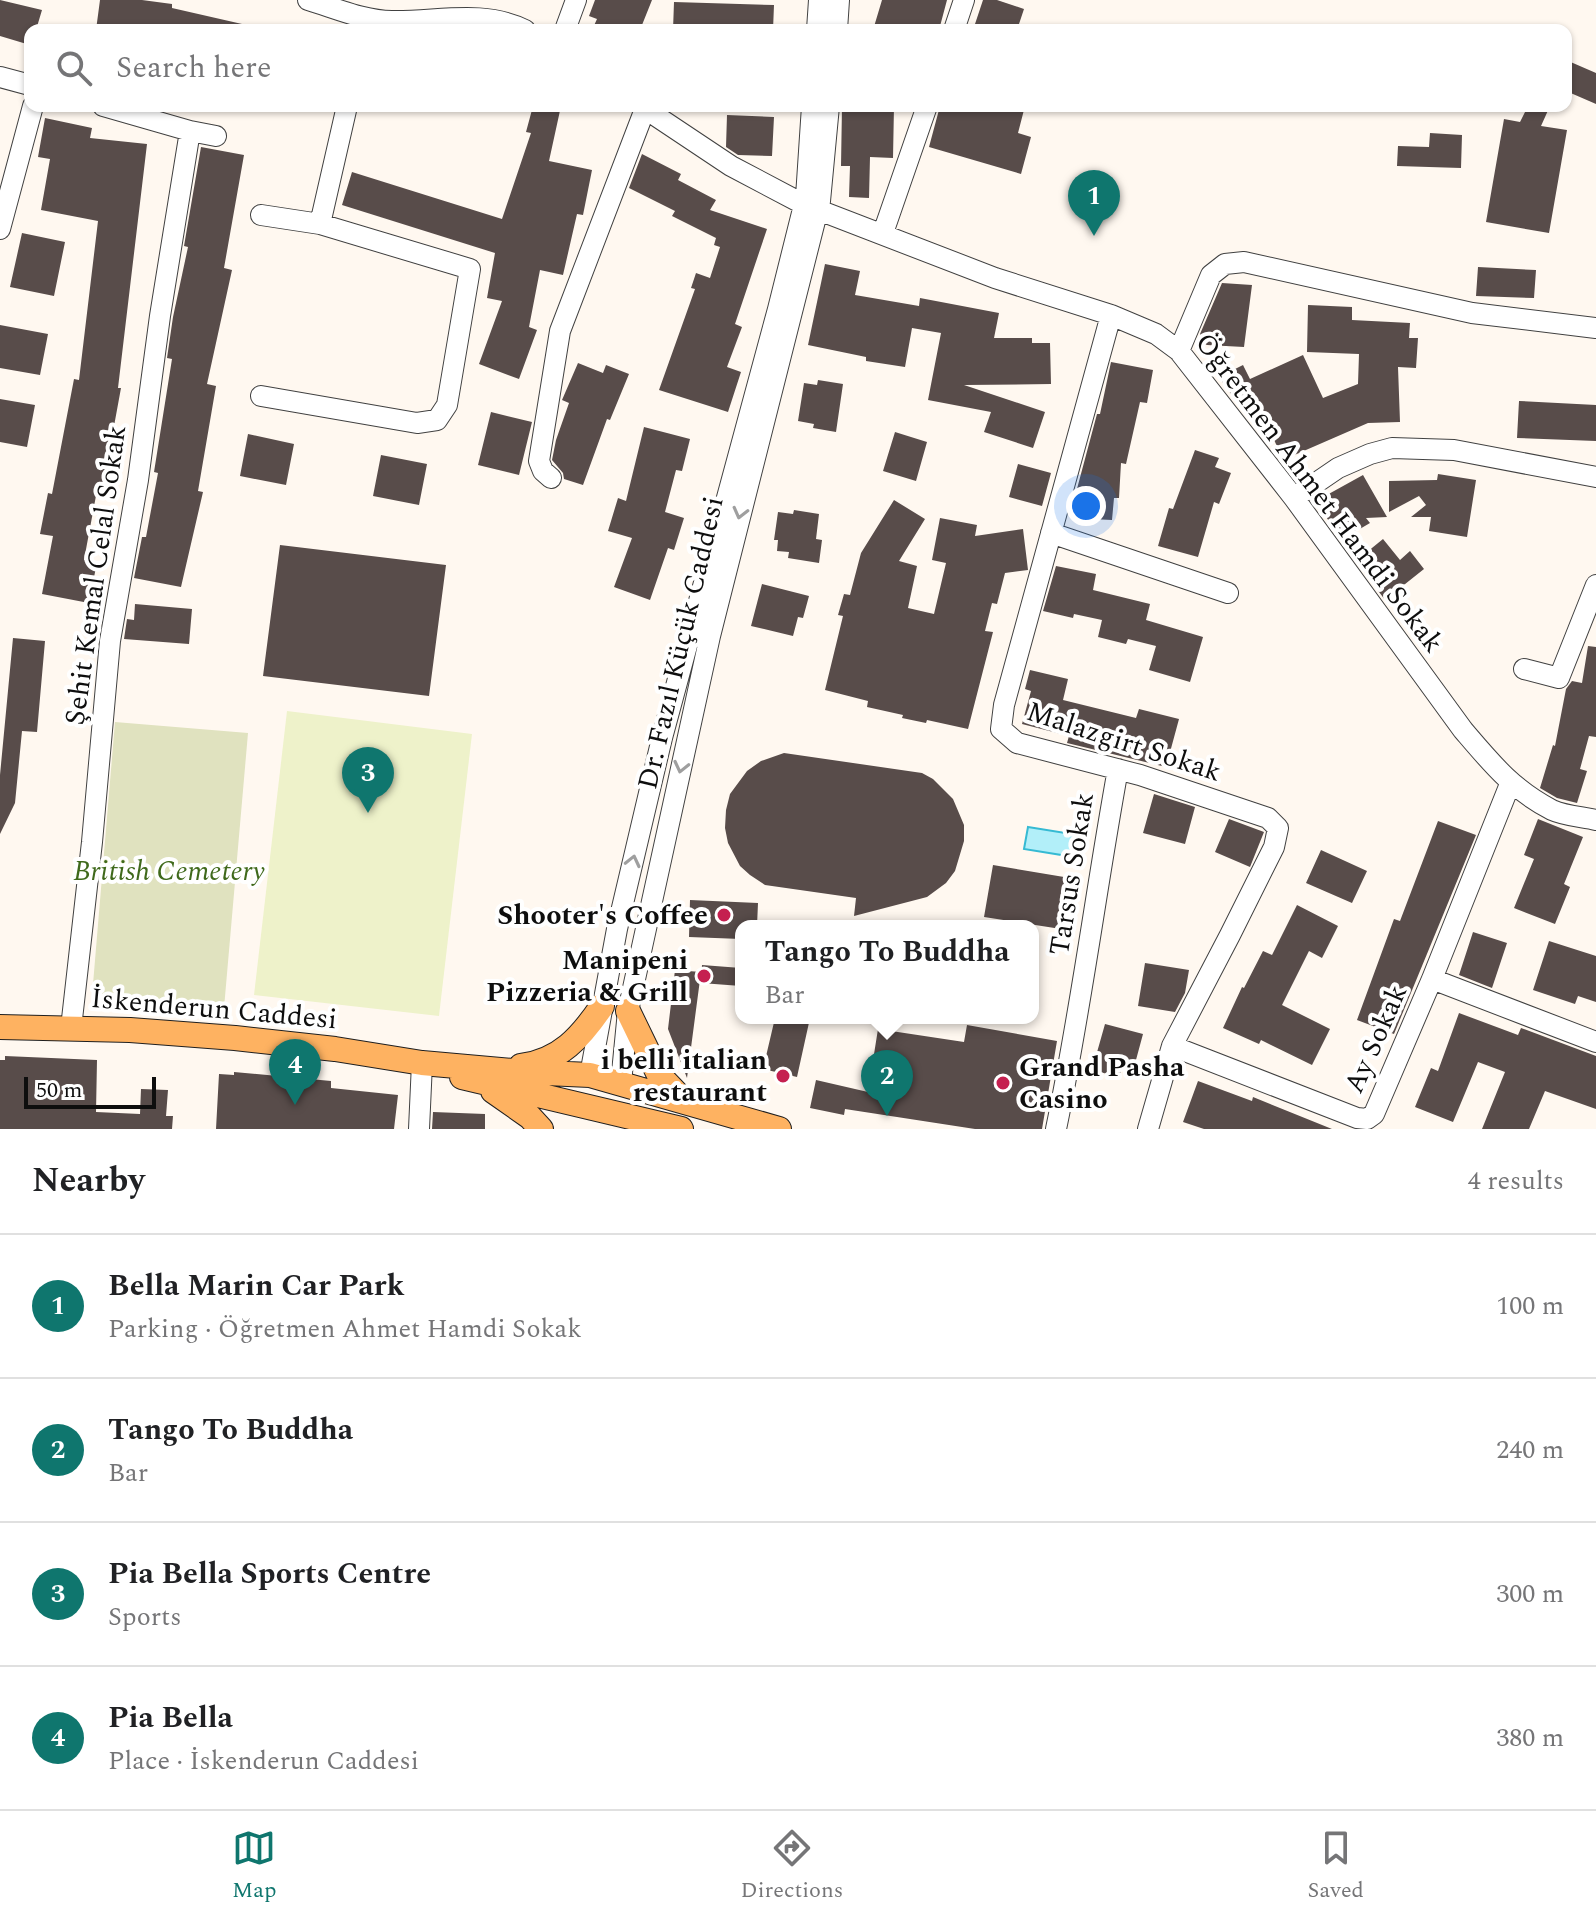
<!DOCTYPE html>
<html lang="en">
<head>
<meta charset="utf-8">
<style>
  :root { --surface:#fff; --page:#f6f6f6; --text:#202124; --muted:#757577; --line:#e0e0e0; --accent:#0f766e }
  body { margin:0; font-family:Spectral,serif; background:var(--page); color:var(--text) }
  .scale { position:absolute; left:24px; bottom:20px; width:132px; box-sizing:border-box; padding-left:8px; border:4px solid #0e0e0e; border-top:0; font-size:22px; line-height:28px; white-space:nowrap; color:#0e0e0e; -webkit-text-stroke:6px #fff; paint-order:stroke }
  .you { position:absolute; left:1086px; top:506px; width:28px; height:28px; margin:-20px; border:6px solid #fff; border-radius:50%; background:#1a73e8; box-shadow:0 0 0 12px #1a73e833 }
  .badge { display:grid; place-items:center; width:52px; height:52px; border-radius:50%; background:var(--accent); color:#fff; font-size:26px; font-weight:700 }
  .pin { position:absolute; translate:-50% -66px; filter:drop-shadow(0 2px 4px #0008) }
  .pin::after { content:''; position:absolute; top:42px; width:28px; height:24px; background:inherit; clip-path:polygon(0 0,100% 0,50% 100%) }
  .popup { position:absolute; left:735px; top:920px; width:304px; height:104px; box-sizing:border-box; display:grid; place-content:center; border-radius:16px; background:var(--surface); filter:drop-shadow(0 2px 6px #0005); font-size:26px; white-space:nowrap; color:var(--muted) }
  .popup b { font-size:30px; color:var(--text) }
  .popup::after { content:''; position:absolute; left:50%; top:100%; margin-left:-16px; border:16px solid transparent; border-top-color:var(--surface) }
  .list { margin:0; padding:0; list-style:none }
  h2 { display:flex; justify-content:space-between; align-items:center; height:104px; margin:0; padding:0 32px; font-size:34px }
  h2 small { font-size:26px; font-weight:400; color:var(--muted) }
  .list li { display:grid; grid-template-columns:52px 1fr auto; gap:24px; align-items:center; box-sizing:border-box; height:144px; padding:0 32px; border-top:2px solid var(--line) }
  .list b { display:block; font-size:30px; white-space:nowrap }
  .list p { margin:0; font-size:26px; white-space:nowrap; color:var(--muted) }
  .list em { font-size:26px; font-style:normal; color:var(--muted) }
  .icon { flex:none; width:44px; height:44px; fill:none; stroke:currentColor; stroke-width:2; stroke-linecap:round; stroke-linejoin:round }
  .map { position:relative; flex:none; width:1596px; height:1129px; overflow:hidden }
  .search { position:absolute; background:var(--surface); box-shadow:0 2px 6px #0004; left:24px; right:24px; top:24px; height:88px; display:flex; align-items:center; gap:20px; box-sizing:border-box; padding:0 28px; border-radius:16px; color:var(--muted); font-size:30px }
  .sheet { height:680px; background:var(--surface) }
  nav { display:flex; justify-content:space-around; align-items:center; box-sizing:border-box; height:112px; border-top:2px solid var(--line); background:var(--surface); font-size:22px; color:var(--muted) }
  nav a { display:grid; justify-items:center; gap:4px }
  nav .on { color:var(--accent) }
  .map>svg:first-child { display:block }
</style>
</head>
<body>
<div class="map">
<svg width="1596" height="1129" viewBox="0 0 1596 1129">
  <rect width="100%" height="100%" fill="#fff8f0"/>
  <path fill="#e0e2bf" d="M115,722l133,11 -24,275 -132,-12z"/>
  <path fill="#eef2ca" d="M287,711l185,23 -33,282 -185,-21z"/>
  <path fill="#b2eff9" stroke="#36bad3" stroke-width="2" d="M1028,827l50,8 -4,22 -50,-8z"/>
  <path fill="#584c4a" d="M0,0l42,10 -6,20h-6v15l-30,-9z
    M100,0h42l30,4v4l70,16 -1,6h-145z
    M595,0h57l-12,30h-48l5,-11 -8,-3z
    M882,0h65l-8,30h-66z
    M983,0h14l27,9 -7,21h-44z
    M674,2l100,3 -1,25h-100z
    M1566,60l30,13v31l-30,-13z
    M533,106h28l-12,55 43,9 -9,45 -6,-1 -14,61 -23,-5 -11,57 8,3 -18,49 -40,-15 23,-63 -15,-3 8,-45 -153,-48 10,-33 150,47 29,-86 -5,-1z
    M842,106h52l-1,52 -23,-1 -1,41 -20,-1 1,-31h-9z
    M940,106h85l-7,27 13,4 -10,37 -92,-27z
    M1528,106h22l-9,20 26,4 -18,103 -63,-11 18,-103 16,3z
    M727,115l47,2 -2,39 -34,-1 -12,-8z
    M45,118l47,10 -2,10 57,6 -29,244h3l-18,98 -5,-1 -14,75 13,2 -8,41 -47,-9 11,-58 -13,-2 8,-41 4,1 22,-115 5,1 19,-159 -57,-11 9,-51 -12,-2z
    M1430,133l32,2 -1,33 -64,-2 1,-20 31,1z
    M201,147l43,8 -20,113 8,2 -25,114 9,2 -18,105 5,1 -22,95 -47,-9 8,-41h4l12,-64 -4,-1 18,-113 -5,-1 6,-41 15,-70 -4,-1z
    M642,154l39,20 -3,6 38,20 -6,10 57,19 -32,95 7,3 -15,40 14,5 -13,40 -69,-22 36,-101 -4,-1 5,-15 14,5 10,-31 -6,-2 2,-7 -44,-22 3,-5 -46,-23z
    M22,233l43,9 -11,54 -44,-9z
    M825,264l35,7 -5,24 64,11 1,-8 79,15 -5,25h38v5h18l1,41 -87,1 81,27 -12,36 -49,-16 7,-20 -63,-12 13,-67 -29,-5 -7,39 -39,-6v-4l-58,-12z
    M1478,267l58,3 -2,28 -58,-2z
    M1222,283l30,2 -8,62 -37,-2 -7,-3v-8z
    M1308,305l44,2v13l58,3 -1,15h9l-2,30 -18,-1 2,55 -32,1 -85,37 -23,-52 -14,7 -27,-38 24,-12 7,14 53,-24 20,43 35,-14 1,-30 -52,-2z
    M0,325l48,9 -8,41 -40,-7z
    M1111,362l42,8 -6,33 -7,-1 -14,62 -5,-1 -2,35h-5l-2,22 -21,-1 -18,-5 1,-14 23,-86h3z
    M578,363l25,10 3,-8 23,9 -19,46 -3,-1 -24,66 -19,-6 -1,-6 -11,-13 4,-20 13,-37 -7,-3z
    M818,380l25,4 -7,48 -23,-4 1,-4 -16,-3 6,-38 13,2z
    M0,399l35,6 -8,42 -27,-5z
    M1519,401l77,4v36l-79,-3z
    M491,412l41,10 -13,53 -41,-10z
    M644,427l46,12 -8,32 -6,-1 -11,42 19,6 -10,32 -6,-2 -18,52 -36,-13 18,-49 -24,-7 10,-33 8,3z
    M895,432l32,10 -11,39 -33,-10z
    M248,434l46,10 -8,41 -46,-9z
    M1195,450l24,8 -4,9 16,6 -12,31 -5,-2 -16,55 -40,-11 11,-38 4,1z
    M381,455l46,9 -8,41 -46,-9z
    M1018,464l33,9 -9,33 -33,-9z
    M1438,474l38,6 -9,57 -38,-6 2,-14h-20l15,-12 -7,-9 -30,16v-31l48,-1z
    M1363,475l24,42 -21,1 4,5 -29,17 -25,-39z
    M894,500l31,19 -26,42 18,5 -9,42 26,6 12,-51 -14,-3 8,-42 37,7 -2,11 48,-7 5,41 -23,3 -8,31 -5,-1 -7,28 8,1 -25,97 -41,-9 -1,3 -24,-5 1,-3 -36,-8 1,-6 -43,-11 18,-74 -5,-1 6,-21 6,1 11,-42z
    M794,510l25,4 -3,25 6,1 -3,23 -31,-5 1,-6 -12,-1 1,-11h-4l4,-28 15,2z
    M1383,539l17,21 10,-9 14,18 -39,31 -29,-39z
    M280,545l166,20 -17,131 -166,-20z
    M1056,566l40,8 -3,16 57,14 -4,16 57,17 -13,45 -41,-12 7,-24 -28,-7 -2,5 -28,-7 4,-17 -28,-6 -1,4 -30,-7z
    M762,584l47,12 -6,22 -5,-1 -5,19 -42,-10z
    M135,604l57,5 -3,35 -65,-5 3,-20 7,1z
    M13,638l32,3 -8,91 -15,-1 -7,72 -15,31v-59z
    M1588,646l8,1v90l-7,-1 -9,33 7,2 -10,32 -20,-5 -17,-10 13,-43 2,1 11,-57 6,-8 10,2z
    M1030,670l38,9 -5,21 73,18 3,-9 40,10 -13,48 -99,-24 2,-7 -47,-12 9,-33 -6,-2z
    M784,753l138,20 11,6 20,20 11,26v16l-9,30 -9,12 -19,14 -73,19 2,-18 -91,-13 -15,-10 -10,-9 -12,-23 -3,-15 1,-18 4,-16 17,-23 14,-10z
    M1154,794l41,13 -10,37 -42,-11z
    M1229,819l35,13 -14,35 -35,-15z
    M1538,819l45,18 -19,47 6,3 -15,37 -41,-16 20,-49 -10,-4z
    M1438,821l38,14 -82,199 -37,-14 37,-101 6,2z
    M1321,850l46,21 -15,32 -46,-20z
    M993,865l77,13 -9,51 -77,-12z
    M690,900l68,3 -1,23h-16v13l-52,-2z
    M1297,905l41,21 -16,32 -13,-7 -27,54 48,24 -18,36 -51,-25 -2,4 -36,-16 19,-41 2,1 19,-37 9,4z
    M1473,932l34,11 -15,45 -33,-13z
    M1549,941l47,15v46l-18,-6 -3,8 -42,-14z
    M1145,963l44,7 -4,23 -10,19 -37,-6z
    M702,965l39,3v18l-40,-3z
    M675,970l26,2 -14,106 -19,-49z
    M1459,1013l59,22 3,-7 75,28v53l-51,-18 -16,38h-47l23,-57 -27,-10 -25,60 -38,-15 16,-39 7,3z
    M775,1018h35l-13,59 -34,-8z
    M1105,1024l38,10 -10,37 -11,-3 -3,9 -27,-7z
    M967,1025l90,16 -15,88h-67l-130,-20 -1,6 -34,-7 6,-28 52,12 10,-63 86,13z
    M5,1056l92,4 -1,52 44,2 1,-25 27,1 -2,26h7l-1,13h-172v-69h5z
    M234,1072l97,9v7l67,7 -4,34h-178l3,-55 15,1z
    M1198,1081l54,20 1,-4 79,32h-128l-21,-7z
    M433,1112l52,2v15h-53z"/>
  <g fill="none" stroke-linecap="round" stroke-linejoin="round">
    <defs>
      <path id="minor" d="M308,0c27,8 56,21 84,21 45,1 91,-12 133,9
        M565,30l11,-30
        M817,30l2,-30
        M837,30l2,-30
        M954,30l10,-30
        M0,77l30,8
        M103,106l87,25 26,5
        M641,106l90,60 72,38 192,74 116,37 45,19 23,17 115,147 169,232c29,34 49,59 89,80 13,6 31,7 44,10
        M261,215l59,9 150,45 -23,136 -10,15 -20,3 -156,-27
        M320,224l27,-118
        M0,229l33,-123
        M883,233l44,-127
        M1111,315l-107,390 -3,24 16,14 123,32 128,43 10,10 -4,19 -44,88 -58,111 -24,83
        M1179,351l32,-76 14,-11 19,-2 228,51 124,15
        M551,478l-8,-7 -4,-10 21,-130 85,-222
        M1294,498l44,-30 32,-14 22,-6 62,2 142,27
        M1051,533l177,60
        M1524,669l35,9 37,-93
        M1432,979l164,63
        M71,1028l21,-186 18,-201 28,-161 22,-164 30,-185
        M1172,1046l185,72 10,1 7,-5 58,-135 78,-195
        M590,1075l27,-146 45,-191 116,-429 28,-112 6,-91
        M621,1083l7,-72 82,-375 110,-435 9,-95
        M419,1129l3,-66
        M1056,1129c25,-119 40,-240 62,-360"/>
      <path id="major" d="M628,1011l31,64 22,23
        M0,1027l130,3 105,8 100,11 87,14 102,9 66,3 189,54
        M521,1066c39,-5 60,-29 81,-60
        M462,1077l219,52
        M493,1091l37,26 11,12"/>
    </defs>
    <use href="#minor" stroke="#414141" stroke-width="22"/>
    <use href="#major" stroke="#1f1f1f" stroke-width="26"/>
    <use href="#minor" stroke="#fff" stroke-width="20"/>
    <use href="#major" stroke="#feb261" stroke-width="24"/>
  </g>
  <defs><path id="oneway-chevron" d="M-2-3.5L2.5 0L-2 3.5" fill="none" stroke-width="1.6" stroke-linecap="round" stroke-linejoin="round" transform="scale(2)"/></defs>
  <g stroke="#9f9f9f">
    <use href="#oneway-chevron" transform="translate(740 513) rotate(104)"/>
    <use href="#oneway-chevron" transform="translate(681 767) rotate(103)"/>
    <use href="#oneway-chevron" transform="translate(633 861) rotate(-77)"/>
  </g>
  <g fill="#c52050" stroke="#fff" stroke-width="3">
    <circle cx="724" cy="915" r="8"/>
    <circle cx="704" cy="976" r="8"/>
    <circle cx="783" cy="1076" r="8"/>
    <circle cx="1003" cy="1083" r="8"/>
  </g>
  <g text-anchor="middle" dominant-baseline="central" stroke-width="8" stroke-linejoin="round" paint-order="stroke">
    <g font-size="28" fill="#0e0e0e" stroke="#fff">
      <text transform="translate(1319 493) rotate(53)">Öğretmen Ahmet Hamdi Sokak</text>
      <text transform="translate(96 575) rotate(-82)">Şehit Kemal Celal Sokak</text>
      <text transform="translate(681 643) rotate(-77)">Dr. Fazıl Küçük Caddesi</text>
      <text transform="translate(1124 742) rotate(18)">Malazgirt Sokak</text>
      <text transform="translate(1072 874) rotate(-81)">Tarsus Sokak</text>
      <text transform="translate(214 1009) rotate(5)">İskenderun Caddesi</text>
      <text transform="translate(1376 1039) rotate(-66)">Ay Sokak</text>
    </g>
    <g font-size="28" font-style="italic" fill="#3f691b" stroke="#fff">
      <text x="169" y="871">British Cemetery</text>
    </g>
    <g font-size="28" font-weight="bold" fill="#0e0e0e" stroke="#fff" text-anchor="end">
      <text x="708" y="915">Shooter's Coffee</text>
      <text x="688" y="960">Manipeni<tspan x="688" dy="32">Pizzeria &amp; Grill</tspan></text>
      <text x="767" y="1060">i belli italian<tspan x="767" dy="32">restaurant</tspan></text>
      <text x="1019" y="1067" text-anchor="start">Grand Pasha<tspan x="1019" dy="32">Casino</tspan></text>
    </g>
  </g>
</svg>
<div class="scale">50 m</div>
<div class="you"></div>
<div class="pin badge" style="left:1094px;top:236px">1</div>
<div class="pin badge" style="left:887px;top:1116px">2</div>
<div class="popup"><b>Tango To Buddha</b>Bar</div>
<div class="pin badge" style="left:368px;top:813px">3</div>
<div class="pin badge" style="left:295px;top:1105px">4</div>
<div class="search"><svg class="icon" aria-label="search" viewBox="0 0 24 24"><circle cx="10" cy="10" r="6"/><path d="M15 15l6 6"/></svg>Search here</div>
</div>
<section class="sheet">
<h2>Nearby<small>4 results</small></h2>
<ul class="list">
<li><span class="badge">1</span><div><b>Bella Marin Car Park</b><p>Parking · Öğretmen Ahmet Hamdi Sokak</p></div><em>100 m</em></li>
<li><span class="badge">2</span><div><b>Tango To Buddha</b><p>Bar</p></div><em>240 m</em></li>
<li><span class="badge">3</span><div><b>Pia Bella Sports Centre</b><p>Sports</p></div><em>300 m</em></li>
<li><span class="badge">4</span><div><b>Pia Bella</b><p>Place · İskenderun Caddesi</p></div><em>380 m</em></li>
</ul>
</section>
<nav>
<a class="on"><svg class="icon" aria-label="map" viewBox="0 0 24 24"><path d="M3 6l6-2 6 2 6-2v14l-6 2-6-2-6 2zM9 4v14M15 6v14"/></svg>Map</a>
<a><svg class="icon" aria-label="directions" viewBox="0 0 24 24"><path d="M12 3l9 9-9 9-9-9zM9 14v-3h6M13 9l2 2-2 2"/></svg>Directions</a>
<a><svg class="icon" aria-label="saved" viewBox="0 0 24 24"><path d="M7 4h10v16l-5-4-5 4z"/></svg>Saved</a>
</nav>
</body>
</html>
